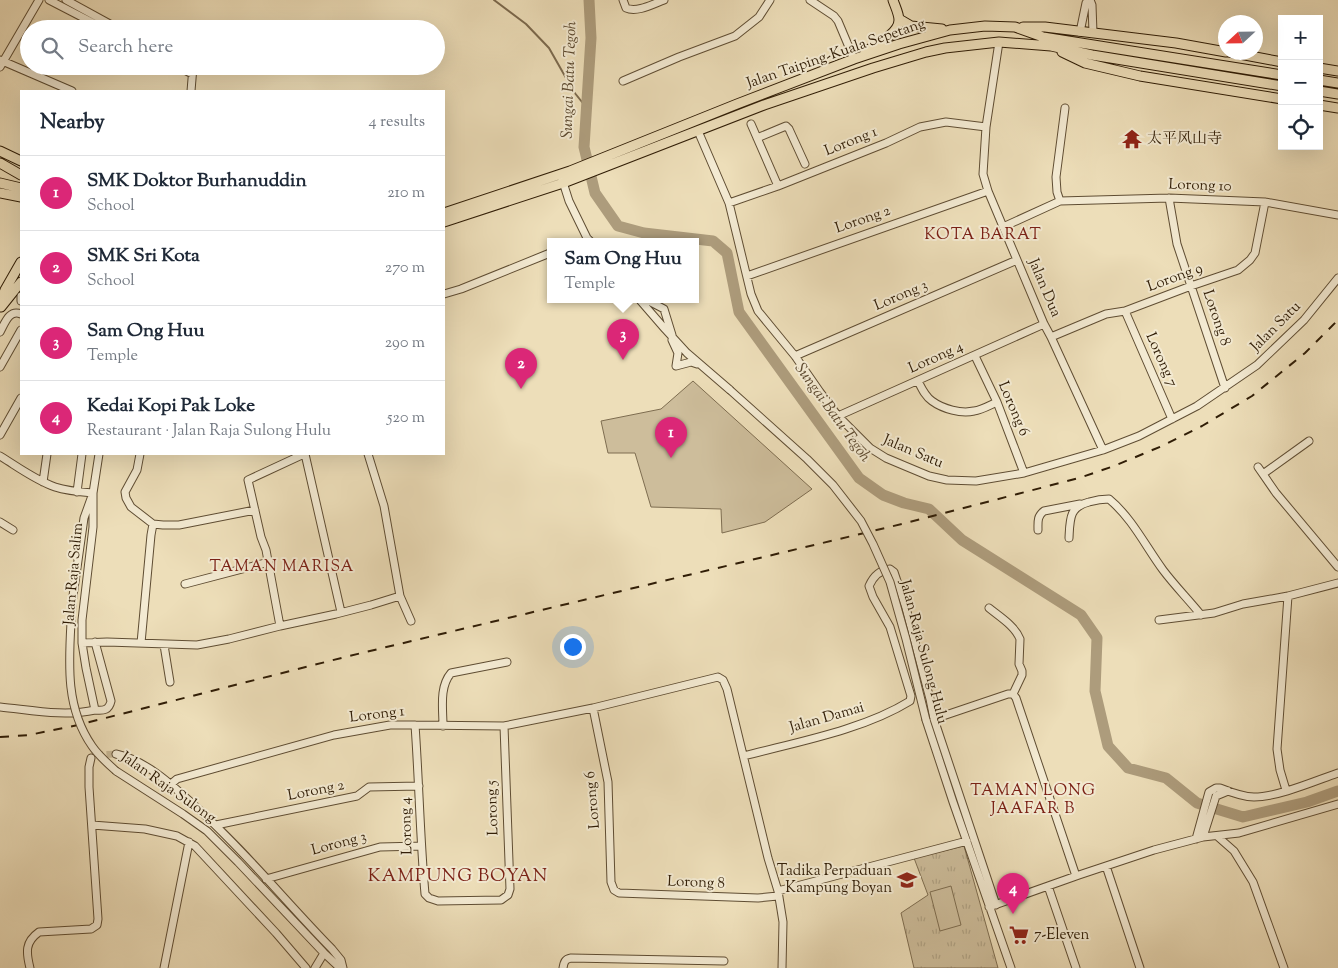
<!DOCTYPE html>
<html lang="en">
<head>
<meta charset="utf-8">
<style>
  :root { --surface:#fff; --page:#f6f6f7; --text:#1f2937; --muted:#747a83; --line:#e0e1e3; --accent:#db2777 }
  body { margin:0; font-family:"Sorts Mill Goudy","Noto Serif SC",serif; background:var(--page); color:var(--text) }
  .controls { position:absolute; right:15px; top:15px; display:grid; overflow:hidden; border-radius:0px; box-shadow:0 5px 20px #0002 }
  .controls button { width:45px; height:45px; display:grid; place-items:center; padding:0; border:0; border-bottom:1px solid var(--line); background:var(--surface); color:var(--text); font:25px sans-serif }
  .compass { position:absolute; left:1218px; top:15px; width:45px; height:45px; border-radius:50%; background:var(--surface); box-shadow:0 5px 20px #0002; rotate:248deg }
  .you { position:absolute; left:572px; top:646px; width:18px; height:18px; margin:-12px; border:4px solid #fff; border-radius:50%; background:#1a73e8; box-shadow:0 0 0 8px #1a73e833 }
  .badge { display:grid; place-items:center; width:32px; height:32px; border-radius:50%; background:var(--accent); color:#fff; font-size:16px; font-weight:700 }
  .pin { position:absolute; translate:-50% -41px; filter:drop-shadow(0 1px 2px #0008) }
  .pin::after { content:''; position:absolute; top:26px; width:18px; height:15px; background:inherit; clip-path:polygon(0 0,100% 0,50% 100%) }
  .popup { position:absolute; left:547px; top:238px; width:152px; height:65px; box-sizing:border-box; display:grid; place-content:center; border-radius:0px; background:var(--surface); filter:drop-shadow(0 1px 4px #0005); font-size:16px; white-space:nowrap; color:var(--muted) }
  .popup b { font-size:19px; color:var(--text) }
  .popup::after { content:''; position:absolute; left:50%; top:100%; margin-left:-10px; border:10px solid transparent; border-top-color:var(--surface) }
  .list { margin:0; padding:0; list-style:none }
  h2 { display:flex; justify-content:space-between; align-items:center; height:65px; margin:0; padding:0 20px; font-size:21px }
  h2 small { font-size:16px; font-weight:400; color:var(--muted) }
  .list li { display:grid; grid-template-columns:32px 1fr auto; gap:15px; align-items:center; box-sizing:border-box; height:75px; padding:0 20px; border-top:1px solid var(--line) }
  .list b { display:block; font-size:19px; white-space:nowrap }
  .list p { margin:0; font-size:16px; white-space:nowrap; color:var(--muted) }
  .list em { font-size:16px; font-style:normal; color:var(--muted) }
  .icon { flex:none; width:28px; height:28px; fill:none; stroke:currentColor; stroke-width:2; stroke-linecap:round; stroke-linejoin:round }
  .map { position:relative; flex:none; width:1338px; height:968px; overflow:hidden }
  .search { position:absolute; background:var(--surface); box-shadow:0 5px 20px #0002; left:20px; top:20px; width:425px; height:55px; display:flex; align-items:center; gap:12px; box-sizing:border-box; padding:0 18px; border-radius:28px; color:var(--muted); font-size:19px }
  .panel { position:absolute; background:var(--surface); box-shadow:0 5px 20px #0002; left:20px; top:90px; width:425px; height:365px; border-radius:0px }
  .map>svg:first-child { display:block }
</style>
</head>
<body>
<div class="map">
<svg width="1338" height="968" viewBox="0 0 1338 968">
  <defs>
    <pattern id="park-tufts" width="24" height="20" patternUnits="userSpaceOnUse" patternTransform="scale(1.25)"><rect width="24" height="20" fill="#cdbd9b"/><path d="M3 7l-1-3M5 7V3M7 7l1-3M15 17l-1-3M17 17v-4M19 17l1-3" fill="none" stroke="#b0a284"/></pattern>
  </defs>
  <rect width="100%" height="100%" fill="#eddeb9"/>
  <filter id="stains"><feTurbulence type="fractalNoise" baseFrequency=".004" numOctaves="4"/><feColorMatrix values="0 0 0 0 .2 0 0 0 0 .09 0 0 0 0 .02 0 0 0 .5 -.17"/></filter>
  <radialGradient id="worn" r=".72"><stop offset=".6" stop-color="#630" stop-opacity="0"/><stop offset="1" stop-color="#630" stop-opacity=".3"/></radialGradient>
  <path fill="url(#park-tufts)" stroke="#7e6d50" d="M964,846l34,122h-84l-13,-55 27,-18 -14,-37z"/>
  <path fill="#cdbd9b" stroke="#7e6d50" d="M693,381l119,108 -47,33 -43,11 -1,-24 -70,-2 -16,-54h-27l-7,-32 60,-12z
    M951,886l10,39 -21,6 -10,-39z"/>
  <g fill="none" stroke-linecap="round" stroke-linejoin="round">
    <path stroke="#7b694d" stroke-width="2" d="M494,0l32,24 23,24 25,44 12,15"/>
    <path stroke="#ad9c7c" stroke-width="11" d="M589,0l2,38 -7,109 11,46 23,33 26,7 69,8 14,12 12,59 120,166 24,17 21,8 25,6 33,31 119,75 16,23 -2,53 13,55 20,22 38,10 31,25 46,14 64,-15 31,-11"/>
    <path stroke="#c7b795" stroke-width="7" stroke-dasharray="7 3.5" stroke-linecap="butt" d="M96,755l20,-1"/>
    <defs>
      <path id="minor" d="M49,0l56,29
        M66,0l53,29
        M623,0l3,8c11,5 27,-4 38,-8
        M810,0l24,16 4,5 16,38
        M1090,0l2,5 1,28
        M1080,32l6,-29 2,-3
        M999,42l-13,85 -3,47 5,17 56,133 7,13 52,113
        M0,60l72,31
        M177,66l15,8
        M0,67l39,-67
        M623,81l56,-24 56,-21 24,-19 11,-17
        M191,91l2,-24 -2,-1
        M751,124l27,62
        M698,131l31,72 22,91 7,17 37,45 25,36 18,24 32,32 16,10 19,8 24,10 18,4 29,1 48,-8 79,-23 36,-14 58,-30 60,-41 47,-45 34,-42
        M757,138l29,-12 3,3 16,35
        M562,179l7,22 18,37 3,3
        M1169,198l8,46 48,144
        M1060,201l-3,-9 -1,-15 9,-69
        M729,203l49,-17 108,-43 34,-16 26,-5 40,5
        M1003,227l57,-26 109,-3 96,4 73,13
        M747,276l241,-85
        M444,294l17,-5 89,-36
        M21,296v5
        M639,299l26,30 22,24 43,37
        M645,299l19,10 8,26
        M1125,311l47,108
        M0,332c5,-9 9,-23 21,-18
        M1051,337l55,-23 19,-3 66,-25 47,-16 12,-10 5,-7 10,-51
        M672,340l6,13 -2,13 15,-4 6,2
        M795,356l222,-96
        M975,356l22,46 27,71
        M0,367l21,-37
        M918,381c4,8 7,15 14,20 11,8 29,13 42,10 8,-1 16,-6 23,-9
        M838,416l206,-92
        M0,435l21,-37
        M140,454l-3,16 -12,22 1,6 5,9 22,17 10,1h16l76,-15
        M305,454l36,158
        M368,454l16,52 16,90 11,25
        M0,456c18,11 35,24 55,31 12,4 25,5 38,6
        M1258,467l18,26 62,74
        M1263,474l46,-33
        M43,482l4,-28
        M77,492l5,-38
        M0,522l13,8
        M1038,530c0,-8 -1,-14 6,-19l36,-7
        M1069,538c1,-19 0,-31 20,-36 7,-2 13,-3 20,-3 23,19 37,48 54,71 12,16 26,30 38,45
        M185,584l84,-22
        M72,603l12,-85 9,-25 6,-39
        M989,608c11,9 26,18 31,31l-1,25 3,7v4l-9,19
        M1159,620l55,-7 29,-9 45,-8 50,-13
        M280,626l-14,-76 -5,-13 -13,-57 56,-26
        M95,642l16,59c-2,9 -7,10 -16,9
        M82,643l25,-1 90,3 32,-6 51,-13 56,-12 35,-9 29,-9
        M141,643l10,-108 2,-11
        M164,645l6,37
        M0,707c31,3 64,10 95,3l-9,-42 -4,-25v-23l11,-93v-34
        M593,708l15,74 3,100 3,8 5,3 139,5 20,-2
        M934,719l74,-25h5l3,4 60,178
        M926,720l27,82 58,166
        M415,725c4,56 5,112 10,169l4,4 9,3 63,-1 7,-5 2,-6 -6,-163
        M443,726c0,-17 -4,-39 8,-53l56,-11
        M116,754c31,7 56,31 79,52 49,44 91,96 137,143l9,11 2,8
        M744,756c53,-14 119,-26 166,-55l1,-5 -21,-69 -17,-30 -4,-11c4,-9 10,-16 21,-17l4,3 12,36 24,91 4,20 62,186
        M116,771l67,43 24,17 31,31 86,91 16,15
        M171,784l6,-5 157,-44 56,-10h25l89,1 89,-18 125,-31 5,3 4,9 41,169 10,33 5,31 -1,46
        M1286,790l-6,-20 -3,-21 11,-153
        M92,825l53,4 32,7 18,10 81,87 30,35
        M216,825l141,-29 12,-9 50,-1
        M1217,836l17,15 19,31 31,86
        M1203,837l13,-41 12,-5
        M1196,839l13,-47 7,-4h4c10,4 23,9 34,9 24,0 61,-16 84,-24
        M1106,866l34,102
        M266,879l114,-32 41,-1
        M1048,886l28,82
        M778,891l189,-50
        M989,907l90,-32 75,-25 49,-13 36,-4 99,-29
        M30,968c-4,-16 -5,-26 9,-36l52,-3 6,-4 1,-6 -9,-132v-20l2,-9
        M164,968l25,-126
        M315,968l9,-15
        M563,968c1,-6 2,-9 8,-10l153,3"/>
      <path id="major" d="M899,19l12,7 31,3
        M1023,27h22l131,16 50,9
        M865,52c10,-7 34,-18 34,-32 0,-6 -4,-14 -6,-20
        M1062,52l23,11 55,13 142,23
        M1229,52l53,10
        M1319,68l19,3
        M1319,80l19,3
        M1319,91l19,3
        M1319,105l19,3
        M0,151l21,10
        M0,163l21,12
        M0,183l21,5
        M0,193l21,4
        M444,213l126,-42 167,-67 117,-45 45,-15 51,-14 35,-4 30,1 28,10 239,38
        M444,222l119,-39 201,-78 109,-37 53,-16 19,-4 54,-6 52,4 41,9 190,31
        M0,303l5,-13 16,-28
        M1,307l20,-25"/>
    </defs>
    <use href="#minor" stroke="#5f4d33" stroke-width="9"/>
    <use href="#major" stroke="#301d06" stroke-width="11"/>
    <use href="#minor" stroke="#f3ead2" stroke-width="7"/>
    <use href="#major" stroke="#eddeb9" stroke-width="9"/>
    <path stroke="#301d06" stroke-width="2" stroke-dasharray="9 9" stroke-linecap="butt" d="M0,737l29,-2 49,-10 271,-69 553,-132 177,-46 35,-12 48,-20 40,-20 50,-30 53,-43 33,-33"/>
    <defs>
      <path id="minor-bridge" d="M730,390l77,69 26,26 28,36 12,23 17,38 16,57 20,81
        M72,603c-2,49 -10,100 20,143 6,9 15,17 24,25"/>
    </defs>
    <use href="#minor-bridge" stroke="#5f4d33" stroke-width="9" stroke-linecap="butt"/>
    <use href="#minor-bridge" stroke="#f3ead2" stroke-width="7"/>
  </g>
  <defs>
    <symbol id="temple-bare" viewBox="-9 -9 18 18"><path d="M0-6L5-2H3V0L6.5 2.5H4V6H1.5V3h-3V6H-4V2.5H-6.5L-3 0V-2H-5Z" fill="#8f2418" stroke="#f3ead2" stroke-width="2.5" paint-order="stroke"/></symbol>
    <symbol id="school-bare" viewBox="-9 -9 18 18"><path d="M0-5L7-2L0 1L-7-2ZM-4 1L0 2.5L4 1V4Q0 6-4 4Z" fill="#8f2418" stroke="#f3ead2" stroke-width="2.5" paint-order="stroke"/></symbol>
    <symbol id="supermarket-bare" viewBox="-9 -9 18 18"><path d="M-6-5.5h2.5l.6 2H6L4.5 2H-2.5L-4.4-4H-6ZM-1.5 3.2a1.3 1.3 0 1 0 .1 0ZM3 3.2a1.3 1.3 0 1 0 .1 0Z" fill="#8f2418" stroke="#f3ead2" stroke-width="2.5" paint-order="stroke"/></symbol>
  </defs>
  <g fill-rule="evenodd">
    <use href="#temple-bare" x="1118" y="125" width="28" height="28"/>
    <use href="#school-bare" x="893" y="866" width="28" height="28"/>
    <use href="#supermarket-bare" x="1005" y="921" width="28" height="28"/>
  </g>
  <g text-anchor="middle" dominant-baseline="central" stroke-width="4" stroke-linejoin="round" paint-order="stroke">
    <g font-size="15" fill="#301d06" stroke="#f3ead2">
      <text transform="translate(836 54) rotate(-19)">Jalan Taiping-Kuala Sepetang</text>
      <text transform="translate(851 142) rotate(-22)">Lorong 1</text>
      <text transform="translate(1200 186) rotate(2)">Lorong 10</text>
      <text transform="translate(863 220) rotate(-19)">Lorong 2</text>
      <text transform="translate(1175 278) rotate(-20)">Lorong 9</text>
      <text transform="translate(1044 288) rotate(67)">Jalan Dua</text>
      <text transform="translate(901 296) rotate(-23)">Lorong 3</text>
      <text transform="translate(1216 318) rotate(71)">Lorong 8</text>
      <text transform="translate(1276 327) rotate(-45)">Jalan Satu</text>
      <text transform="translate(936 358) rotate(-24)">Lorong 4</text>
      <text transform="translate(1161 360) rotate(66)">Lorong 7</text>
      <text transform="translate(1013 409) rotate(67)">Lorong 6</text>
      <text transform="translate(913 452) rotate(23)">Jalan Satu</text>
      <text transform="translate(74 574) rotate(-85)">Jalan Raja Salim</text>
      <text transform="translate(923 652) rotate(75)">Jalan Raja Sulong Hulu</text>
      <text transform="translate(377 715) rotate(-7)">Lorong 1</text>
      <text transform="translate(827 718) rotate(-16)">Jalan Damai</text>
      <text transform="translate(168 788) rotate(35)">Jalan Raja Sulong</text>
      <text transform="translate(316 791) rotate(-11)">Lorong 2</text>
      <text transform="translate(593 800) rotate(-95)">Lorong 6</text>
      <text transform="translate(493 808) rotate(-92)">Lorong 5</text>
      <text transform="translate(407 826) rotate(-92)">Lorong 4</text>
      <text transform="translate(339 844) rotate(-15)">Lorong 3</text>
      <text transform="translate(696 883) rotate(2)">Lorong 8</text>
    </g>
    <g font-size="15" fill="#301d06" stroke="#f3ead2" text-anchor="start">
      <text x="1147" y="139">太平风山寺</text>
      <text x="892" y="871" text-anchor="end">Tadika Perpaduan<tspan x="892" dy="17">Kampung Boyan</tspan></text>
      <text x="1034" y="935">7-Eleven</text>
    </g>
    <g font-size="16" font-style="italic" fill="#5c492f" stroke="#f3ead2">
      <text transform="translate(570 80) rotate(-88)">Sungai Batu Tegoh</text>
      <text transform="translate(832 413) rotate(54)">Sungai Batu Tegoh</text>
    </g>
    <g font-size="16" letter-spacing="1" fill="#7a1f14" stroke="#f3ead2">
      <text x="983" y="235">KOTA BARAT</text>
      <text x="282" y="567">TAMAN MARISA</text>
      <text x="1033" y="791">TAMAN LONG<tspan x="1033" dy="18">JAAFAR B</tspan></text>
    </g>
    <g font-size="18" letter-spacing="1" fill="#7a1f14" stroke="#f3ead2">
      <text x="458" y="877">KAMPUNG BOYAN</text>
    </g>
  </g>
  <rect width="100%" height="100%" filter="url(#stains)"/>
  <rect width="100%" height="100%" fill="url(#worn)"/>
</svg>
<div class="controls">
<button>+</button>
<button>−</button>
<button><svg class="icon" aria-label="locate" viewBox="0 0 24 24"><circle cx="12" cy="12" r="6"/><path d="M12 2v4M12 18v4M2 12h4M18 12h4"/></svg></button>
</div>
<svg class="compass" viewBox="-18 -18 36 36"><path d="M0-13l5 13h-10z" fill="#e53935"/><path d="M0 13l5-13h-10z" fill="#747a83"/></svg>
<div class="you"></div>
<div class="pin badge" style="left:671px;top:458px">1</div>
<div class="pin badge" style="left:521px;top:389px">2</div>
<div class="pin badge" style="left:623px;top:360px">3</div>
<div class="popup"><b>Sam Ong Huu</b>Temple</div>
<div class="pin badge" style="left:1013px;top:914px">4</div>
<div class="search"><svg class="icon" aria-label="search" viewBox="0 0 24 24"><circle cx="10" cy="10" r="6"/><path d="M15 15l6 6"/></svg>Search here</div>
<section class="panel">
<h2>Nearby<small>4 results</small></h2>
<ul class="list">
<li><span class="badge">1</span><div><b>SMK Doktor Burhanuddin</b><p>School</p></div><em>210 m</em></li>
<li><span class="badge">2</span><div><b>SMK Sri Kota</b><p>School</p></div><em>270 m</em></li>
<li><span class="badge">3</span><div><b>Sam Ong Huu</b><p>Temple</p></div><em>290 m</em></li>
<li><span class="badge">4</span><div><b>Kedai Kopi Pak Loke</b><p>Restaurant · Jalan Raja Sulong Hulu</p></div><em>520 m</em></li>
</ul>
</section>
</div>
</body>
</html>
